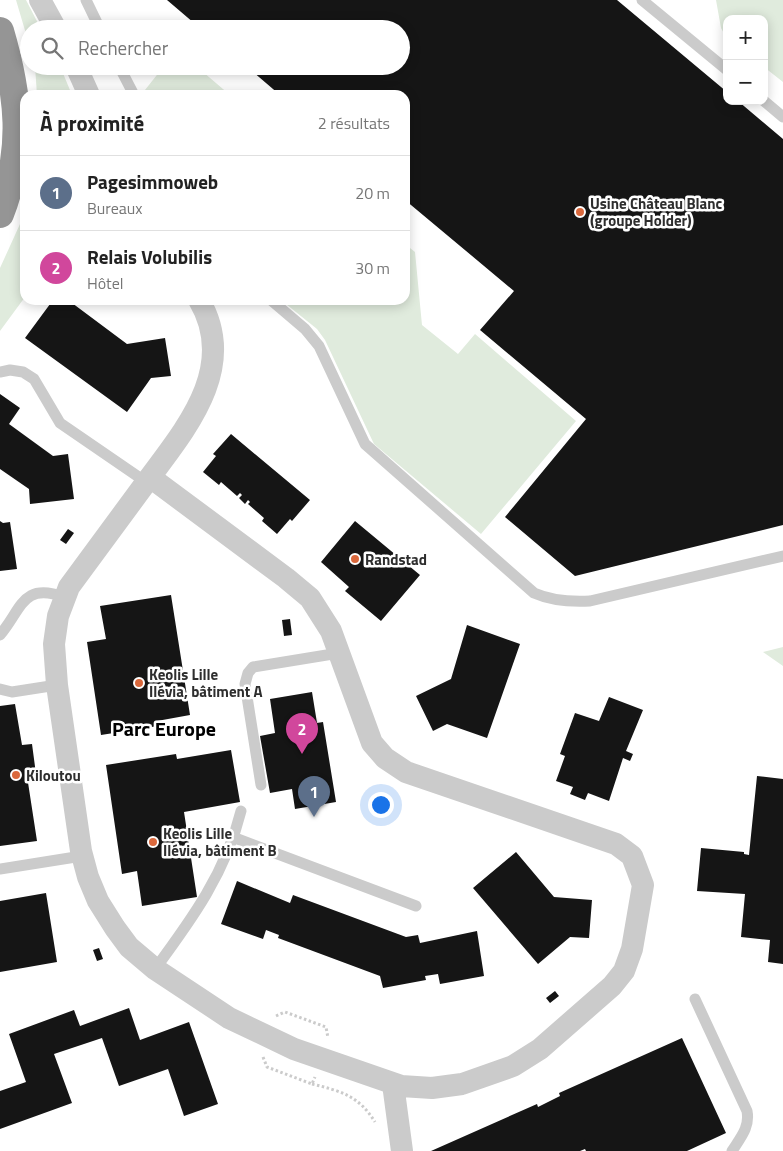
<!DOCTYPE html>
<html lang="fr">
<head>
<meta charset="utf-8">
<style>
  :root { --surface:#fff; --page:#f2f2f2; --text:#222; --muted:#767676; --line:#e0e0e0; --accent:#111827 }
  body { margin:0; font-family:"Titillium Web",sans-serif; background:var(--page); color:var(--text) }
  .controls { position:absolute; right:15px; top:15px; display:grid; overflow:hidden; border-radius:10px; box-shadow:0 2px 12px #0003 }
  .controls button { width:45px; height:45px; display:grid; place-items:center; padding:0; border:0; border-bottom:1px solid var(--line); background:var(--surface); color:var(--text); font:25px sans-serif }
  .you { position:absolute; left:380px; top:804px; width:18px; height:18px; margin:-12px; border:4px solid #fff; border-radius:50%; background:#1a73e8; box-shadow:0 0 0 8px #1a73e833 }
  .badge { display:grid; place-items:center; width:32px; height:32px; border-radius:50%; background:var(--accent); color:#fff; font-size:16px; font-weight:700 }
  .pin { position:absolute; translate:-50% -41px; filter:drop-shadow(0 1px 2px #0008) }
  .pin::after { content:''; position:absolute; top:26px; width:18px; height:15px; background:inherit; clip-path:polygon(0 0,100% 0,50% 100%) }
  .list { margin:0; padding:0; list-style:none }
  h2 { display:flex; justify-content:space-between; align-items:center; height:65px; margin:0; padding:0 20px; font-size:21px }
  h2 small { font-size:16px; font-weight:400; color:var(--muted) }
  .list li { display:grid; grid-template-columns:32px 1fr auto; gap:15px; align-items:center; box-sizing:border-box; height:75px; padding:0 20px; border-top:1px solid var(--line) }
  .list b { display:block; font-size:19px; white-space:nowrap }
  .list p { margin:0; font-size:16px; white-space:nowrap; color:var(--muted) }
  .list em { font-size:16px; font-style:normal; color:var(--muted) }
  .icon { flex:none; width:28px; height:28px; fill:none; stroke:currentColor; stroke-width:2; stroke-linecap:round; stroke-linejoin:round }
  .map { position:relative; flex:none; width:783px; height:1151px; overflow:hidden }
  .search { position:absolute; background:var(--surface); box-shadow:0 2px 12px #0003; left:20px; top:20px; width:390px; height:55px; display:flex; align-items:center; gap:12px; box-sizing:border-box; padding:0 18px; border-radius:28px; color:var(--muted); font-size:19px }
  .panel { position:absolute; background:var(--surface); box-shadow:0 2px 12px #0003; left:20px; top:90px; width:390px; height:215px; border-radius:15px }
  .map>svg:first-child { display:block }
</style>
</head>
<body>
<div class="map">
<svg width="783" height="1151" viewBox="0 0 783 1151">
  <rect width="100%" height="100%" fill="#fff"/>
  <path fill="#e0ebdd" d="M16,0h10l15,29h-12v15z
    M716,0h67v82l-19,-15v-48h-37v20l-6,-11z
    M35,66h25l12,29h-35z
    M164,66h32l34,29h-89z
    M25,213v84l-25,34v-63z
    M405,244l10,8 7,73 36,29 17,-20 101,87 -95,113 -107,-90 -49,-104 -8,-11 -36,-29h124z
    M783,647v19l-20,-14z"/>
  <path fill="#151515" d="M167,0h450l110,92v9h11l45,38v386l-208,51 -70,-59 81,-98 -106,-89 34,-39 -109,-91v-105h-125l-34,-29h155v-37h-200z
    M53,300h15l59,44 38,-6 6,38 -20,2 -24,34 -102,-74z
    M0,394l20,14 -11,16 44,32 15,-2 6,45 -44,5 -1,-15 -29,-20z
    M231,434l79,66 -18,21 -2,-2 -13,15 -15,-13 2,-3 -16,-14 2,-2 -2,-2 -3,4 -6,-6 3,-3 -2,-2 -3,3 -16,-14 -2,3 -16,-13 13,-16 -3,-2z
    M0,521l3,2 7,-1 7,47 -17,2z
    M355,521l65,54 -39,46 -36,-30 4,-4 -28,-25z
    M68,529l6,4 -8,11 -6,-4z
    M171,595l19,120 -33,6 1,5 -57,9 -14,-93 19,-3 -6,-33z
    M290,619l2,16 -8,1 -2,-16z
    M467,625l53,19 -33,94 -40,-14 -14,7 -17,-35 35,-17z
    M312,692l5,31 6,-1 13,80 -41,7 -3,-20 -22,4 -10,-57 15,-3 -5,-34z
    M609,697l34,13 -17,41 7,3 -3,7 -7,-3 -14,43 -21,-8 -3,7 -15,-6 3,-7 -17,-6 9,-25 -5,-2 15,-41 24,8z
    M15,704l7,41 10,-1 4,30 -9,2 10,65 -37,5v-140z
    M231,750l9,52 -56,10 13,85 -55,9 -5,-35 -15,3 -16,-109 70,-11 1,5z
    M757,776l26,3v185l-15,-2 2,-22 -29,-3 4,-43 -48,-3 4,-43 43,4v2l5,1z
    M516,852l38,45 38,3 -3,38 -19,-1 -32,27 -65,-76z
    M237,881l53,22 3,-8 113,42 12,-2 2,8 57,-12 7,45 -44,8 -2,-10 -13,2 1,4 -43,8 -3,-12 -102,-38 1,-3 -13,-5 -3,9 -42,-15z
    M46,893l11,69 -57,10v-71z
    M99,948l4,11 -6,2 -4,-11z
    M555,991l4,5 -9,7 -4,-5z
    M129,1008l11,32 49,-18 29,82 -34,12 -16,-47 -49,17 -17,-48 -48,16 18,49 -72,26v-38l26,-9 -17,-48 65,-24 6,16z
    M682,1038l44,95 -39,18h-101l-1,-2 -5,2h-149l106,-47 1,3 22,-11 -1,-3z"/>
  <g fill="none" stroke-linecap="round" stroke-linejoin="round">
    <path stroke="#cbcbcb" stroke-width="3" stroke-dasharray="2.5 2.5" stroke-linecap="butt" d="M276,1016l9,-4 41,15 2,11
      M263,1057l4,10 45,17 3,-7
      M312,1084c29,7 47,12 63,38"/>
    <path stroke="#cbcbcb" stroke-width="11" d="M86,0l14,29
      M642,0l85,70
      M119,66l15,29
      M764,101l19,16
      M271,300l34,29 14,17 46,98 169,149c18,8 37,9 56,8l193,-45
      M0,372l10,-2 13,2 11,7 26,44 86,59
      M0,635c22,-26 22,-53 64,-38
      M0,689l12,3 45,-7
      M261,785l-16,-101 3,-11 5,-6 86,-14
      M235,838l181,68
      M0,869l82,-13
      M155,969c37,-50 71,-97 86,-158
      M695,999l52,112c3,16 -6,26 -15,40"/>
    <path stroke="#cbcbcb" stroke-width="22" d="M40,0l16,29
      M76,66l13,29
      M150,477l136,101 24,20 21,33 41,112 13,15 21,14 210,72 16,12 11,29 -11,64 -8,22 -12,15 -72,63 -27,17 -51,18 -30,4 -31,-2 -107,-37 -65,-31 -74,-49 -26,-22 -14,-19 -17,-27 -10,-24 -7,-26 -24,-166 -3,-41 4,-28 11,-29z
      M150,477c38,-51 88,-111 49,-177
      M393,1084l9,67"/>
    <path stroke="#959595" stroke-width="28" d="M0,31c19,65 25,118 0,183"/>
  </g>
  <g fill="#da683c" stroke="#fff" stroke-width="2">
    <circle cx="580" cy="212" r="5"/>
    <circle cx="355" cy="559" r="5"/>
    <circle cx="139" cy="683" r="5"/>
    <circle cx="16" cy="775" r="5"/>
    <circle cx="153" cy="842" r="5"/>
  </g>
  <g text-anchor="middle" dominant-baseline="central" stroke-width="5" stroke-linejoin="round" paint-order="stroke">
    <g font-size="15" font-weight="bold" fill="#2e2e2e" stroke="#fff" text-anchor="start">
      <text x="590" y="203">Usine Château Blanc<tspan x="590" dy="17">(groupe Holder)</tspan></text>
      <text x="365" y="559">Randstad</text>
      <text x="149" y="674">Keolis Lille<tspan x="149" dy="17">Ilévia, bâtiment A</tspan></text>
      <text x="26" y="775">Kiloutou</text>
      <text x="163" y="833">Keolis Lille<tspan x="163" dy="17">Ilévia, bâtiment B</tspan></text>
    </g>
    <g font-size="20" font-weight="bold" fill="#000" stroke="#fff">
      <text x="164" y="728">Parc Europe</text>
    </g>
  </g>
</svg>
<div class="controls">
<button>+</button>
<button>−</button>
</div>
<div class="you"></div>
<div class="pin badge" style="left:314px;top:817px;background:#5c6f8a">1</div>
<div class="pin badge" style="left:302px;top:754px;background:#d1479c">2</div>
<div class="search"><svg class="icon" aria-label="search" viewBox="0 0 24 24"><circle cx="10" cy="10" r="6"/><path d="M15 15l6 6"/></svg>Rechercher</div>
<section class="panel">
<h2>À proximité<small>2 résultats</small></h2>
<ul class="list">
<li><span class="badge" style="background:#5c6f8a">1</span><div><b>Pagesimmoweb</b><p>Bureaux</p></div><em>20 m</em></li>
<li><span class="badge" style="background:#d1479c">2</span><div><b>Relais Volubilis</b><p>Hôtel</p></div><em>30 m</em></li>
</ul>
</section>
</div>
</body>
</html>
